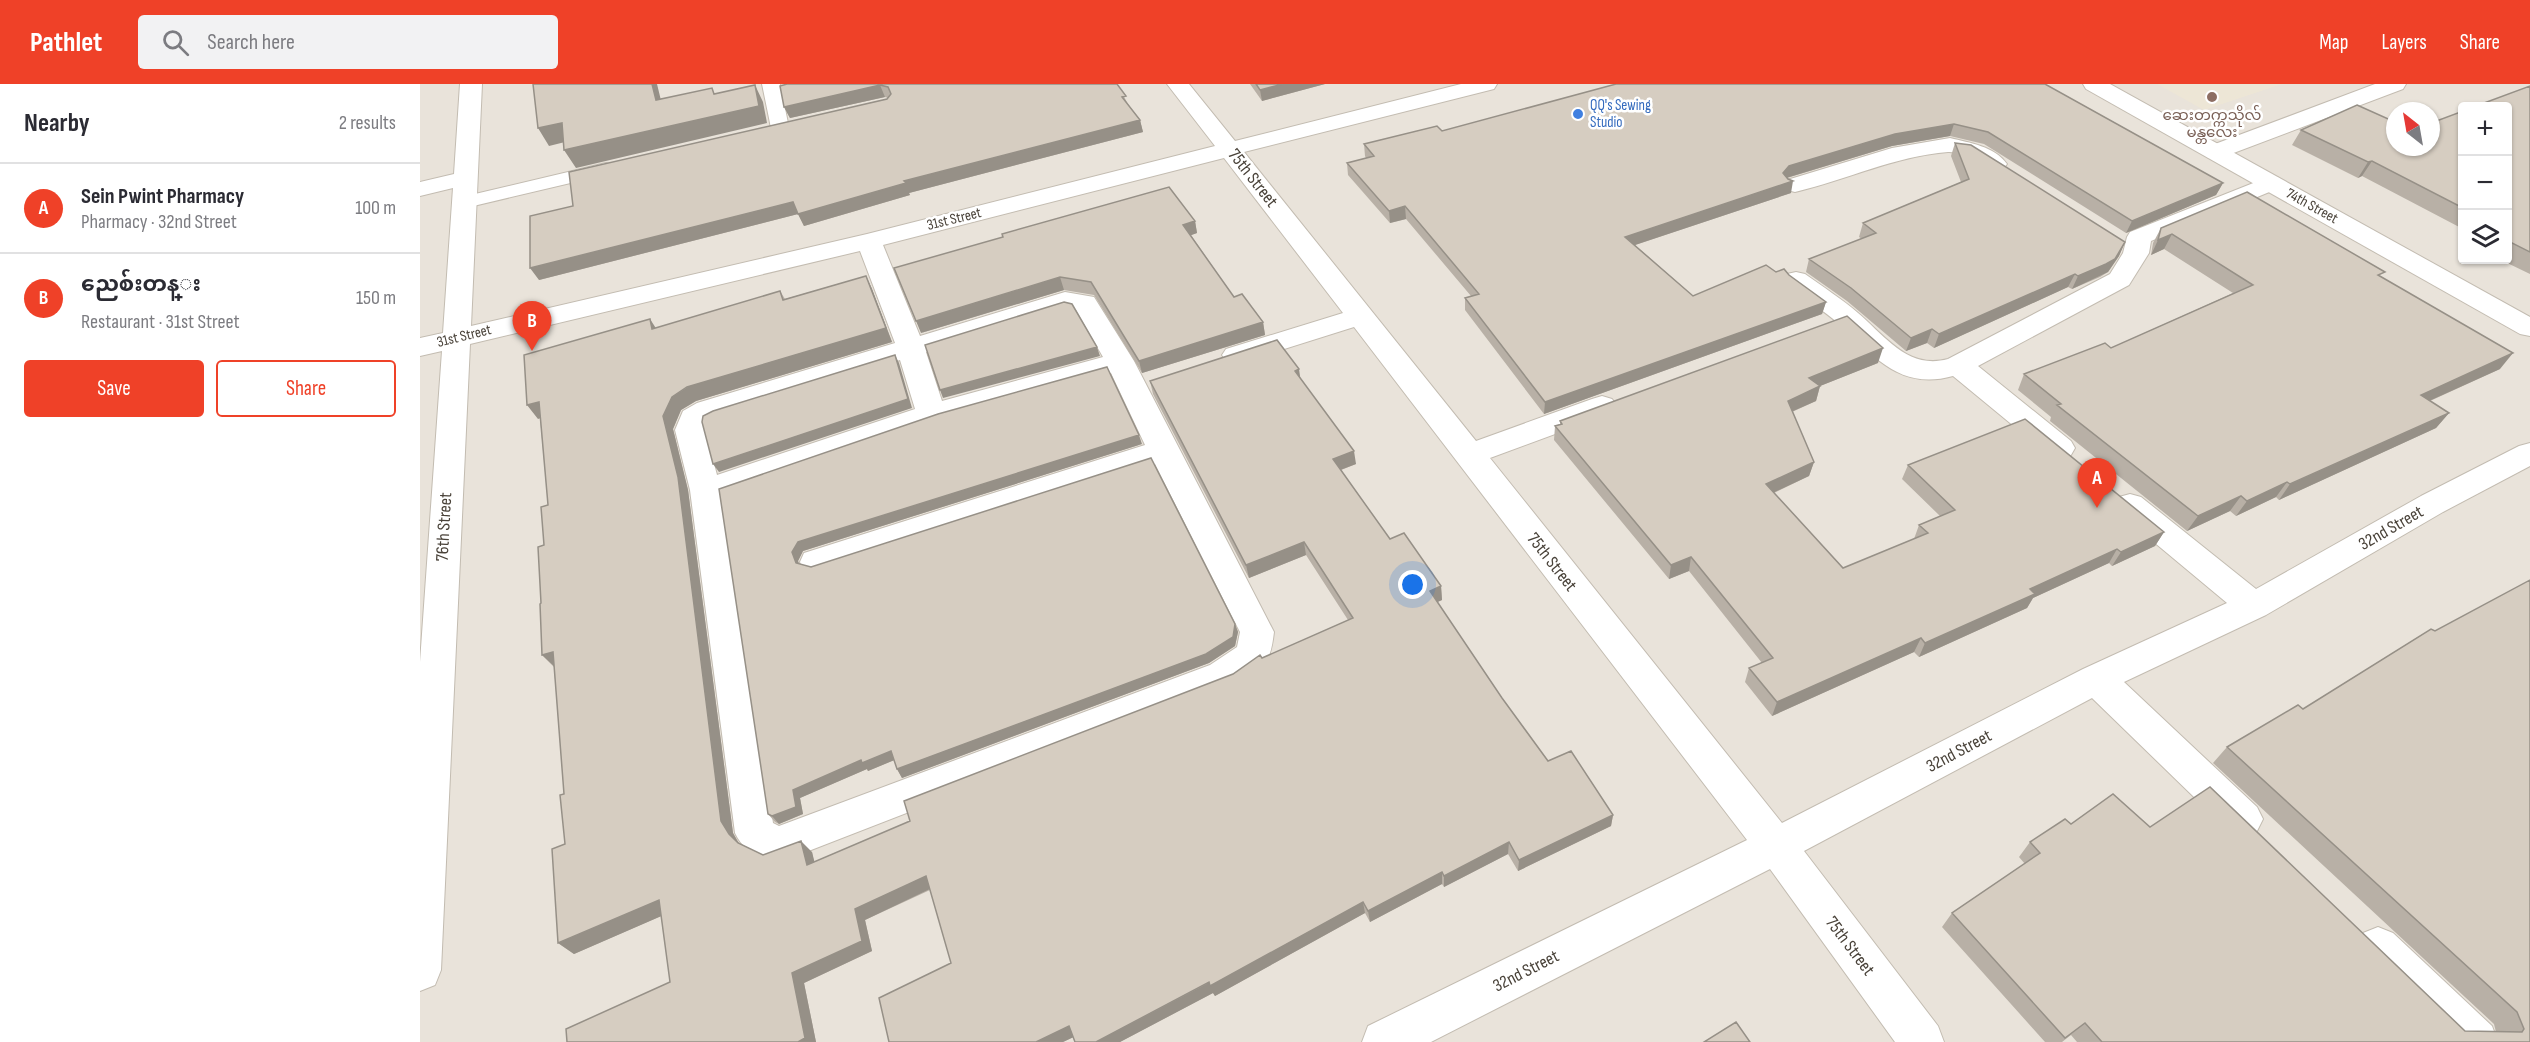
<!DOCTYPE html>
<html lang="en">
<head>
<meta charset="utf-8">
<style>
  :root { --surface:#fff; --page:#f2f2f3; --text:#2b2b33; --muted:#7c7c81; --line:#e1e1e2; --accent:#ef4128 }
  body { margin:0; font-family:"Sofia Sans Condensed","Noto Sans Myanmar",sans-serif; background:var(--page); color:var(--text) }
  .controls { position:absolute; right:18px; top:18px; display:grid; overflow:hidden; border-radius:6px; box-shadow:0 2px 4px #0004 }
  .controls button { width:54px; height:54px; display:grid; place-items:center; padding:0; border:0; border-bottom:2px solid var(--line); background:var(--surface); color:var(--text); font:30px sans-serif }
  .compass { position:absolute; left:1966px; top:18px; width:54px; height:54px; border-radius:50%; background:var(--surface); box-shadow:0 2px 4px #0004; rotate:329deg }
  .you { position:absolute; left:993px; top:501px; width:21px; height:21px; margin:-15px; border:4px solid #fff; border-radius:50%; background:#1a73e8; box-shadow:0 0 0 9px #1a73e833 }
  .badge { display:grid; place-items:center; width:39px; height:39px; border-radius:50%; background:var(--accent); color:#fff; font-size:20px; font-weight:700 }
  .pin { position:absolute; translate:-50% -50px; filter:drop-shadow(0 2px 3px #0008) }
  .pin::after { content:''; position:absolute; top:32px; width:21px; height:18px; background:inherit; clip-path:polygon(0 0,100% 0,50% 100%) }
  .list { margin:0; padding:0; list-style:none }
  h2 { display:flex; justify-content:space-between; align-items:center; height:78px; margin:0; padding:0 24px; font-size:26px }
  h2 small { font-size:20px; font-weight:400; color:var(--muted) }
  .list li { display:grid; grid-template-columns:39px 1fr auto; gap:18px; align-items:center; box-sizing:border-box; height:90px; padding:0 24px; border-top:2px solid var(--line) }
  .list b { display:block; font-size:22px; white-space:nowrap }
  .list p { margin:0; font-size:20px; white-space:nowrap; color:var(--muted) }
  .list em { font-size:20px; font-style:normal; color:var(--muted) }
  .actions { display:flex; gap:12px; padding:18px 24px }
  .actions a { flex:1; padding:14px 0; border:2px solid var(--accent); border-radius:6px; text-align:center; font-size:21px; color:var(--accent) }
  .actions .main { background:var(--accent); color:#fff }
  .icon { flex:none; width:33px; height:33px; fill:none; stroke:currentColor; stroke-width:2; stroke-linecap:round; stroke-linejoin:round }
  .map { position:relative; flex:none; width:2110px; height:958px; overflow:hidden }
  header { display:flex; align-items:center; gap:36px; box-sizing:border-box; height:84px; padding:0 30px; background:var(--accent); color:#fff }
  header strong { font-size:28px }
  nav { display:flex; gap:33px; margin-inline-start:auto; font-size:21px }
  .search { width:420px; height:54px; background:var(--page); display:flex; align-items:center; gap:15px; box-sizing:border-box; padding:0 21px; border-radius:6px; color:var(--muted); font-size:22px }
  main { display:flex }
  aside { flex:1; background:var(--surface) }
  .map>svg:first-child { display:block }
</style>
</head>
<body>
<header>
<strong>Pathlet</strong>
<div class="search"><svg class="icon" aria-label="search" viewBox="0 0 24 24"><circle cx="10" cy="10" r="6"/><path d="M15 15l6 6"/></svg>Search here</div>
<nav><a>Map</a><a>Layers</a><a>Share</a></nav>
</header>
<main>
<aside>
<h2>Nearby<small>2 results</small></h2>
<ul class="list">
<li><span class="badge">A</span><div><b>Sein Pwint Pharmacy</b><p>Pharmacy · 32nd Street</p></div><em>100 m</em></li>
<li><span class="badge">B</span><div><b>ညေစ်းတန္း</b><p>Restaurant · 31st Street</p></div><em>150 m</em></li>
</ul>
<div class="actions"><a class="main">Save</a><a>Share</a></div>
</aside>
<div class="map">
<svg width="2110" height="958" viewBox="0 0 2110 958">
  <rect width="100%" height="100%" fill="#f5f2eb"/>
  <path fill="#e9e3da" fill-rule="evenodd" d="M0,0h2110v958h-2110zM2042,22h46v154h-46zM1975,27h36v36h-36z"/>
  <path fill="#ede6d6" d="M1737,0h125l-78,26z"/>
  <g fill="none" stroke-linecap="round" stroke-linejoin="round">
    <defs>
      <path id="service" d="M342,0h18l9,44 -3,4h-12l-3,-4z
        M186,79l7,2 3,4 -3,4 -148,35 -7,-2 -3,-4 3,-4z"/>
      <path id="minor" d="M40,0h22l-11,242 396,-92 348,-88 -48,-62h22l46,57 226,-57h36l-3,5 -250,63 232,289 116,-42 10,-3 10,3 5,7 -5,7 -122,45 292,365 301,-154 144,-66 -108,-90 -5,-8 5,-8 11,-3 11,3 115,92 165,-93 98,-50 11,-3v23l-87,46 -177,103 -142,67 133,125 6,12 -6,12 -14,6 -14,-6 -137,-133 -288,153 134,175 6,16h-49l-125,-173 -339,173h-69l6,-16 379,-186 -393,-513 -108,34 -10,3 -10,-3 -4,-6 4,-6 117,-36 -119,-155 -341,87 37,91 145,-44 29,5 40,64 140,271c-4,35 -11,34 -38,53l-461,179c-18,-6 -32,-14 -40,-31l-45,-343 -15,-60 8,-19 14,-8 198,-60 -35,-92 -390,93 -29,626 -6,15 -15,6v-329l22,-311 -22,5v-18l23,-5 10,-145 -33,8v-14l34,-8zM646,224l10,2 27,47 -161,44 -16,-49zM480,276l15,49 -198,66 -12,-45 1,-7 11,-6zM691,289l34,72 -341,108 -4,9 4,9 12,3 339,-110 85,168 -3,15 -27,18 -431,161 -6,-3 -50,-327 218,-75z
        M1955,0h31l-3,5 -180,68 -8,2 -8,-2 -3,-5 3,-5z
        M1530,54c20,5 44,8 57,26l-4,5c-21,5 -34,-18 -55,-17 -53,4 -102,28 -153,40l-8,-2 -4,-5 4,-5 105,-32z
        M1851,92l8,2 4,5 -4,5 -128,53 -2,12 -20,32 -151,81 93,75 4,7 -4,7 -11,3 -11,-3 -96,-79c-53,15 -79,-20 -114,-52 -16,-14 -35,-26 -52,-38l-4,-6 4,-6 9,-2 9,2c18,13 37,25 53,39 27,23 50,57 90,46l162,-85 13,-21 4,-16 3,-5z
        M1958,843l15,6 99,93 6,16h-54l-81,-79 -6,-15 6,-15z"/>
      <path id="tertiary" d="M1663,0h27l420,233v19l-10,-2 -434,-245z"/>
    </defs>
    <use href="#service" stroke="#c3bcb1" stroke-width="2"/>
    <use href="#minor" stroke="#c3bcb1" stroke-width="2"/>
    <use href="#tertiary" stroke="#c3bcb1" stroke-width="2"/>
    <use href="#service" fill="#fff" fill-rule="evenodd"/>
    <use href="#minor" fill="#fff" fill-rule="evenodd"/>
    <use href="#tertiary" fill="#fff" fill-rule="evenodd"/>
  </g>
  <path fill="#b8b0a6" d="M697,0l11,20 12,16 3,12 -234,61 1,2 -106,31 -6,-12 -259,66 34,-74 314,-107 1,-1 -3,-1 -95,21 -6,-11 -4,-21z
    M830,0h75l-63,17z
    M1625,0l178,99 -7,12 -90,38 -142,-89 -34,-8 -58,10 -105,32 4,15 -156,52 58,51 83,-24 13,3 37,27 -4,12 -278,100 -79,-104v-12l6,-2 -65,-77 -16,4 -42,-48 -1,-12 19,-5 -1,-2 -1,-12 78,-13z
    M2110,2v188l-29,-14h7v-154z
    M2043,27v118l-101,-53 -4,2 -66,-33 9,-15 94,17z
    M1535,59l170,99 -6,14 -11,16 -8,5 -28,12 -4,-2 -134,61 -7,-5 -21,8 -59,-50 -41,-29 3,-13 53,-20 -3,-2 4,-14 98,-41 -10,-26z
    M775,137l2,12 -6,2 43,62 29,25 2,13 -123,38 -48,-78 -30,-5 -143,43z
    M1741,144l221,49 118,92 -70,32 19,12 -13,15 -157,72 -3,-3 -40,19 -6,-5 -43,20 -137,-110 1,-4 -33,-27 6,-16 87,-26 122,-55 -69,-44 -13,6 2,-12z
    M446,192l6,13 20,53 -196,59 -15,9 -8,19 15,61 45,343 6,10 24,12 49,-3 2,10 96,-41 323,-147 29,-16 86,-38 -42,-65 -57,23 -96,-184 -3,-13 150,-3 56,86 -15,6 49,69 51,47 1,14 -5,2 65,96 46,63 65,54 -2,11 -93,45 -10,-17 -64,33 -2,-3 -72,38 -5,-9 -150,83 -2,-3 -93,49h-45l-2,-5 -10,5h-174l62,-79 -21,-73 -65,30 7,31 -68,32 12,59h-249l103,-60 -9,-66 -87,38 -16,-11 7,-99 -1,-50 -10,-127 -12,-12 -1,-52 3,-58 4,-40 -8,-87 -2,1 242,-128 5,8z
    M1458,279l-58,23 -4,15 -24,11 22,50 -5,14 -35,17 69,75 71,-29 5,-14 21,-9 -38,-37 6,-14 256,67 -9,14 -43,20 -3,-3 -76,35 -6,10 -108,49 -5,-5 -142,64 -27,-34 4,-14 13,-5 -73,-92 -20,8 -115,-139 1,-14 5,-2v-3z
    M722,360l-339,107 -5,10 1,3 12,3 424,57 3,8 -3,14 -26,17 -307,115 -5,-9 -3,-9 -26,11 -1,-2 -67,29 3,16 -24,10 -4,-2 -7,-8 -49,-325z
    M2011,545l99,413h-453l-6,-7 -9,7h-17l-103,-115 10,-14 73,-49 -6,-7 11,-15 41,-18 79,3 315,204 31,1 -2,-8 -281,-261 14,-16 76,-38z"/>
  <path fill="#969087" d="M232,0h5l8,33 -9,-17z
    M863,0h42l-63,17 -2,-11z
    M335,1l8,17 4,21 -191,45 -12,-18z
    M460,1l5,12 -95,21 -6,-11z
    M720,36l3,12 -234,61 1,2 -106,31 -6,-12 -259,66 -9,-12 263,-66 111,-21z
    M142,39l11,17 -24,6 -11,-18z
    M1534,40l-4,12 -58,10 -106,32 -3,-5 6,-7 106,-32z
    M1952,77l-10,15 -4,2 10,-16z
    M1373,97l-2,12 -168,56 2,-12z
    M1803,99l-7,12 -90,38 6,-12z
    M985,122l1,13 -16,4 -1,-12z
    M775,137l2,12 -11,4 -3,-12z
    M1752,150l-8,15 -13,6 7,-15z
    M1705,158l-6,14 -11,16 -36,17 6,-13z
    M1655,190l-7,13 -134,61 5,-14z
    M446,192l6,13 20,53 -196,59 -15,9 -8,19 15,61 45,343 7,13 -11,-12 -8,-13 -58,-405 9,-19z
    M640,193l4,13 -143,43 -5,-12z
    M1406,218l-4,12 -278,100 1,-12z
    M230,235l9,14 -7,-4z
    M843,238l2,13 -123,38 -3,-12z
    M1512,245l-5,14 -21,8 5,-13z
    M677,263l3,9 -157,42 -3,-8z
    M1463,264l-5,15 -73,29 4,-14z
    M2093,269l-13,16 -91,41 12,-15z
    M475,271l4,8 13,45 -193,64 -6,-8z
    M879,285l2,14 -6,-12z
    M1400,302l-4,15 -32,14 4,-14z
    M119,318l11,13 -12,4 -11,-14z
    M2029,329l-13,15 -157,72 11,-16z
    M719,351l3,9 -339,107 -5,10 4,11 -6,-9 -4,-11 6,-10z
    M934,367l2,13 -21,8 -2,-13z
    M1394,378l-5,14 -47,22 4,-14z
    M1867,398l-11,15 -40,19 11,-15z
    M1821,412l-11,15 -43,20 11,-15z
    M1744,448l-9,14 -43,20 9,-14z
    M884,458l2,13 -57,23 -3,-13z
    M1697,465l-8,14 -76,35 -6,10 -108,49 6,-14 105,-54z
    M1271,473l-2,14 -20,8 2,-14z
    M1021,502l1,14 -11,5 -1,-14z
    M815,540l3,8 -3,14 -26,17 -307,115 -5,-9z
    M1501,554l-7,14 -142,64 5,-14z
    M133,568l3,16 -14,-13z
    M471,667l6,8 -29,12 -1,-2 -67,29 3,16 -24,10 -7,-8 21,-26 68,-30z
    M1193,731l-2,11 -93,45 1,-11z
    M381,757l11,11 6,24 -11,-11z
    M1089,758l-1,12 -64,33v-11z
    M1022,788v12l-72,38 -2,-11z
    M506,792l8,11 -69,33 7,31 -68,32 12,59h-18l-6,-69 63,-64z
    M239,816l14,11 -99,43 -16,-11z
    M943,818l2,11 -150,83 -2,-3 -93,49h-24z
    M649,942l7,10 -13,6h-27z"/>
  <path fill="#d6cdc1" stroke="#969087" stroke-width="1.5" d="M113,0h119l4,16 56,-12 2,6 41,-9 4,21 -195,44 -2,-27 -24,5z
    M367,0h330l9,12 -4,1 18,23 -236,61 2,2 -108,31 -5,-12 -263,66v-52l43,-10 -4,-34 318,-73 4,-5 -3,-7 -8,-2 -96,22 -4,-21z
    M836,0h27l-23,6z
    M1196,0h429l178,99 -91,38 -144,-89 -34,-8 -59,10 -106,32 -6,7 5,6 5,2 -168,56 68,59 73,-31 10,7 8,-3 5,6 37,27 -281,100 -80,-104 14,-4 -74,-88 -16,5 -42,-48 27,-7 -10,-12 73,-18 5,5z
    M2110,2v166l-22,-11v-135h-32z
    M1937,21l38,17v25h36v-24l32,-12v97l-91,-47 -4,1 -67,-32z
    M1535,59l16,2 154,97 -10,17 -9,5 -28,12 -3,-2 -136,60 -7,-5 -21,9 -60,-50 -42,-29 67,-26 -13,-10 106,-44z
    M749,103l26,34 -12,4 51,72 8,-3 21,28 -124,39 -48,-79 -31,-5 -144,44 -22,-53 109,-31 -1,-3z
    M1827,108l138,80 -7,3 135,78 -92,42 28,18 -159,71 -3,-2 -40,19 -6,-5 -43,20 -141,-111 4,-1 -37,-30 81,-31 6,5 142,-63 -81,-51 -14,6 3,-12z
    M446,192l20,52 -199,59 -15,10 -9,19 15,61 43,344 8,13 9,9 25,12 38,-14 6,24 103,-44 -6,-20 329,-127 27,-19 2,3 91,-40 -49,-76 -58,23 -96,-184 127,-41 22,29 -4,2 59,80 -21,8 57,80 14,-6 37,53 -11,5 72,107 46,63 23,-10 42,64 -94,45 -10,-18 -65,34 -2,-4 -74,39 -5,-9 -153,84 -1,-4 -113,60h-21l-6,-16 -33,16h-147l-10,-44 72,-35 -25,-87 -71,33 7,32 -70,32 13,65 -7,4h-231l-1,-13 104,-47 -11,-82 -101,43 -6,-94 13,-5 -5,-49 4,-1 -11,-142 -11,3 -2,-51 1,-1 -3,-56 6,-2 -3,-38 7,-2 -9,-103 -12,3 -3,-50 126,-36 2,10 128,-38 3,9z
    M644,218l8,2 25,43 -157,43 -15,-45z
    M1427,232l36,32 -74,30 11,8 -32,15 26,61 -48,22 77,84 85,-35 -9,-8 36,-15 -47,-45 117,-46 139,113 -43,20 -4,-3 -87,40 5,5 -110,49 -4,-5 -144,64 -28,-34 24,-10 -82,-101 -20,8 -116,-139 7,-2 -2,-3z
    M475,271l13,44 -195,65 -11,-42 1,-6 10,-5z
    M687,283l32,68 -341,107 -6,10 4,11 15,4 340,-109 84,166 -2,13 -27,17 -309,115 -6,-18 -29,12 -1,-3 -68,30 3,17 -24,9 -4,-2 -49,-325 219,-75z
    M2110,496v462h-428l-17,-19 -20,15 -113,-125 88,-60 -10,-11 35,-23 6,5 42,-30 37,33 60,-40 255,244 57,1 2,-3 -7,-17 -290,-265 71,-42 5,4 128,-80 4,2z
    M1316,938l14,20h-46z"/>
  <circle fill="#8d6e63" stroke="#fff" stroke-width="2" cx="1792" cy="13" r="6"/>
  <circle fill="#3f7fe0" stroke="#fff" stroke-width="2" cx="1158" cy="30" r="6"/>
  <g text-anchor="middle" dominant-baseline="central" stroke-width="5" stroke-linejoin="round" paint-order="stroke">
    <g font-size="15" fill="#366cbe" stroke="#fff" text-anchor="start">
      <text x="1170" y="21">QQ's Sewing<tspan x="1170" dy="17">Studio</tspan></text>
    </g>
    <g font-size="15" fill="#785e54" stroke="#fff">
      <text x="1792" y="31">ဆေးတက္ကသိုလ်<tspan x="1792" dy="17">မန္တလေး</tspan></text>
    </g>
    <g font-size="15" fill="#494239" stroke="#fff">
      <text transform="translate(1892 122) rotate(29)">74th Street</text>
      <text transform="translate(534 135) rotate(-14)">31st Street</text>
      <text transform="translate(44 252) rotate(-14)">31st Street</text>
    </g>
    <g font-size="18" fill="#494239" stroke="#fff">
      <text transform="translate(833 94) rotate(52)">75th Street</text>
      <text transform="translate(24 443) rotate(-87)">76th Street</text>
      <text transform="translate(1971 444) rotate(-30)">32nd Street</text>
      <text transform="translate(1132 478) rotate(52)">75th Street</text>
      <text transform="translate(1539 667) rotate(-28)">32nd Street</text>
      <text transform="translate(1430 862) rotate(53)">75th Street</text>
      <text transform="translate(1106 887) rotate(-27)">32nd Street</text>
    </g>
  </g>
</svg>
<div class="controls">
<button>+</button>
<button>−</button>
<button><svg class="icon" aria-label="layers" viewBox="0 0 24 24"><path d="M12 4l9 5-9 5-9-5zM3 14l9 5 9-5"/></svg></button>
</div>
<svg class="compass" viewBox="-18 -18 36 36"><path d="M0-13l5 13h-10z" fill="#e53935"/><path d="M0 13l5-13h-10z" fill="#7c7c81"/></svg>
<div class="you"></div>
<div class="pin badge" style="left:1677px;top:424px">A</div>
<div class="pin badge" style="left:112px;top:267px">B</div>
</div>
</main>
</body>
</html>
